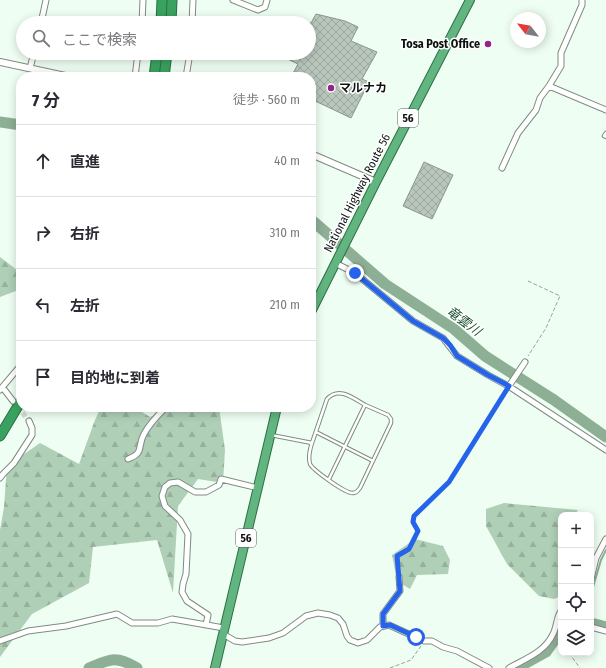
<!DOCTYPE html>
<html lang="ja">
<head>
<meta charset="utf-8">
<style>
  :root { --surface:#fff; --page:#f7f7f7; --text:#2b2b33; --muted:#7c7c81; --line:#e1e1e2 }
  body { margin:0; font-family:"Fira Sans Condensed","Noto Sans JP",sans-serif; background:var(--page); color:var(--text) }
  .controls { position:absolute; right:12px; bottom:12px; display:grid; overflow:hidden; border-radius:8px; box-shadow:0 2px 10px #0003 }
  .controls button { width:36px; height:36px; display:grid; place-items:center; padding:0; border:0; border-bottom:1px solid var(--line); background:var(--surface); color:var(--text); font:20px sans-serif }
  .compass { position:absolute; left:510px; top:12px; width:36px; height:36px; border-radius:50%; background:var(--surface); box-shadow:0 2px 10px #0003; rotate:301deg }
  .stop { position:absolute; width:12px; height:12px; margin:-9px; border:3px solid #2563eb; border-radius:50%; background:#fff }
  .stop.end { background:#2563eb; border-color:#fff; box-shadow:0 1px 4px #0008 }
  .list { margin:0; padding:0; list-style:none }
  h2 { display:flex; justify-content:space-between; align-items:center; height:52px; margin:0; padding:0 16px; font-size:17px }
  h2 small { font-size:13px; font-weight:400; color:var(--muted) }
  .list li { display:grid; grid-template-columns:26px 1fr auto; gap:12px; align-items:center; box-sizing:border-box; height:72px; padding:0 16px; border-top:1px solid var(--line) }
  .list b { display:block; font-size:15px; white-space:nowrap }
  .list em { font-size:13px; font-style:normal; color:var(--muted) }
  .icon { flex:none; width:22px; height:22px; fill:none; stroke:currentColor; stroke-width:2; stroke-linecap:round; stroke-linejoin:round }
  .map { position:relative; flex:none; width:606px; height:668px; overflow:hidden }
  .search { position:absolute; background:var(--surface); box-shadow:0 2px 10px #0003; left:16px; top:16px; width:300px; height:44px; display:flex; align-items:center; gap:10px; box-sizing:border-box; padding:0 14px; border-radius:22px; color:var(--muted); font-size:15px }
  .panel { position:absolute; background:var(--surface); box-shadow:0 2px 10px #0003; left:16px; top:72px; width:300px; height:340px; border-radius:16px }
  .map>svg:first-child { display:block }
</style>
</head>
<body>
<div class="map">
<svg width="606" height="668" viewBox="0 0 606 668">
  <defs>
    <pattern id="forest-firs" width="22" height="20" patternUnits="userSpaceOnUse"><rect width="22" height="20" fill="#afcfb7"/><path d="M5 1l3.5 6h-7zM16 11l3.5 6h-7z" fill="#95b19c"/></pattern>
    <pattern id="building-cross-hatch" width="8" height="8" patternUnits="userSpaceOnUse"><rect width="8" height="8" fill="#b8c6bb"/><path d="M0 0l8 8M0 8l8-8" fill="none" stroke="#9da9a0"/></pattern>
  </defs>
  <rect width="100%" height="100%" fill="#effef2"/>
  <path fill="url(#forest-firs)" d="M0,257l21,16v16l-21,8z
    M101,407h33l16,10 22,-10h47l6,43 -2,33 -25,-4 -20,27 -5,87 -16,-53 -64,7 -4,36 -57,31 -32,43v-127l4,-23 3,-41 33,-23 39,21 16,-44z
    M504,503l74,7 -3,5h-14v81l-7,3 -15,-3 -32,-32 -21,-38v-17z
    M415,539l28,7 7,14 -2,14 -31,1 -7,14 -13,-8 -5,-26z"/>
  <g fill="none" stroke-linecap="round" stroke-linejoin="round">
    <path stroke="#8daf95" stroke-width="2" d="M591,591l2,-4 8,-27 5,-10"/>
    <path stroke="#8daf95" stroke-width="11" d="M0,122l21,3
      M311,220l3,2 71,62 69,45 31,27 69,44 52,37
      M591,623l15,4
      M89,668c21,-9 27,-13 48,0
      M517,668l29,-16 10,-14 5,-14"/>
  </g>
  <path fill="url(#building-cross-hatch)" stroke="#8a978d" d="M316,14l29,7 13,6 -7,14 26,11 -15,27 7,3 -18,36 -40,-19v-22h-20l7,-13 -23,-11h34v-30h2z
    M424,162l29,13 -21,44 -29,-13z"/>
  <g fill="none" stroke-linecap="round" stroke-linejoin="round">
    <path stroke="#cddbd0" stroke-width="5" stroke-dasharray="5 2.5" stroke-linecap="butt" d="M13,401l16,20"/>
    <defs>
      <path id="service" d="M606,133l-2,3 2,1
        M316,432l57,29
        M271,435l41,8 15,-44c12,-13 26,-1 38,6
        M312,443c-2,6 -4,14 -2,21 3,6 36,30 43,29 4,0 5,-3 7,-5l31,-65v-4l-3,-4 -23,-10 -36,74"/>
      <path id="minor" d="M233,0l25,10 7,-3 2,-7
        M41,23l5,-23
        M142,23l1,-23
        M192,23l1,-23
        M30,68l4,-15
        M135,77l3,-24
        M186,77l4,-24
        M549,86l57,24
        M502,168l16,-35 18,-23 4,-12 9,-12 12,-20v-13l21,-48v-5
        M335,263l20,10 58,48 30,17 14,18 31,19 22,12 96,63
        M509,386l16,-24
        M3,388l10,13
        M0,390l21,-25
        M128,459c17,-6 9,-13 16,-25 5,-10 14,-19 22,-27
        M0,478l3,-4 11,-11 18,-28v-7l-3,-7
        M591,579l5,-21 10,-19
        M206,625l2,-10 -21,-14 -5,-9 1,-8 3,-10 2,-40 -8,-14 -15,-14 -3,-10 3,-9 5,-4 8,-1 17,10h11l13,-7 2,-6 37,9
        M383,626v-12l17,-23 -1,-14
        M591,627l15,4
        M223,634l12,7 7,1 27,-4 14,-5 23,-17 12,-3 12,2 8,3 5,6 4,12 3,4 8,3 9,-3 13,-13 9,-2 35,16h8l11,6 14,4 32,17
        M0,641l28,-10 38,-5 51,-12 15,9h26l14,-4 52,9
        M509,668c16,-9 36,-16 44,-34 4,-7 3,-16 8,-23"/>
      <path id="tertiary" d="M0,62l70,15
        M311,154l65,28"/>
      <path id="trunk" d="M311,312l65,-130 94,-182
        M215,668l62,-261"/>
      <path id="motorway" d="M161,23l1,-23
        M171,23l1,-23
        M154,77l3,-24
        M164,77l3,-24
        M0,436l21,-35"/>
    </defs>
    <use href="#service" stroke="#7f8c82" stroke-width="4.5"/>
    <use href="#minor" stroke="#7f8c82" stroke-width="7"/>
    <use href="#tertiary" stroke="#7f8c82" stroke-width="8"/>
    <use href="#trunk" stroke="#2b7044" stroke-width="10"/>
    <use href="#motorway" stroke="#2b7044" stroke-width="11"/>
    <path stroke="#98a39a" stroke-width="1" stroke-dasharray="4 2" stroke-linecap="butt" d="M528,281l32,15 -14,32 -18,28
      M398,571l-1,-15 12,-7 9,-18 -5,-9 1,-6 35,-34 56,-91
      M569,653l11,15
      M390,668l21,-8 10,-14"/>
    <use href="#service" stroke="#fff" stroke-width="2.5"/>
    <use href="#minor" stroke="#fff" stroke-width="5"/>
    <use href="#tertiary" stroke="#fff" stroke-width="6"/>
    <use href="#trunk" stroke="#62b480" stroke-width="8"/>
    <use href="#motorway" stroke="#3aa260" stroke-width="9"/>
  </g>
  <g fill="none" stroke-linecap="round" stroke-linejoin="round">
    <path stroke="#2563eb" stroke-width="5" d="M355,273l58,48 30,17 7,7 7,11 31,19 21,11 -60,96 -35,34 -1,6 5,9 -9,18 -12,7 3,35 -17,23v12l7,-1 26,12"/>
  </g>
  <g fill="#922688" stroke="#fff" stroke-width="1.5">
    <circle cx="488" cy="44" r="4"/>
    <circle cx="331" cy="88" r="4"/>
  </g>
  <g text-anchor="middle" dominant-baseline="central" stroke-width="3" stroke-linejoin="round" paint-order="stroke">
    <g fill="#fff" stroke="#565a58" stroke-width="1">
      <rect x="398" y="109" width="20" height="18" rx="3"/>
      <rect x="236" y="529" width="20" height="18" rx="3"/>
    </g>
    <g font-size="11" font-weight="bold" fill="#0e1310">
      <text x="408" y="118">56</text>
      <text x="246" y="538">56</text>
    </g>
    <g font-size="12" font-weight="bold" fill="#0e1310" stroke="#fff" text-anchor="end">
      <text x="480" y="44">Tosa Post Office</text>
      <text x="339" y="88" text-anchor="start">マルナカ</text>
    </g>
    <g font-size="12" fill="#0e1310" stroke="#fff">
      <text transform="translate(357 193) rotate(-63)">National Highway Route 56</text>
    </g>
    <g font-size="13" font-style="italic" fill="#174e2b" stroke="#fff">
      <text transform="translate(464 321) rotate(37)">竜雲川</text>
    </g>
  </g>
</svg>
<div class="controls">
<button>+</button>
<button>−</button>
<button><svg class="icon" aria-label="locate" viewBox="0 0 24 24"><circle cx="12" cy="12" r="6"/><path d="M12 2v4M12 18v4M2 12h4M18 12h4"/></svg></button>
<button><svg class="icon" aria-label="layers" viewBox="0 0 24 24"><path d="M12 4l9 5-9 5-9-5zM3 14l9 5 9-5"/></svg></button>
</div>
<svg class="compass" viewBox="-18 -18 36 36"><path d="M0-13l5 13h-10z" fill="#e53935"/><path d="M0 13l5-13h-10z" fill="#7c7c81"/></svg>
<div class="stop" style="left:416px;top:637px"></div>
<div class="stop end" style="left:355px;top:273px"></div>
<div class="search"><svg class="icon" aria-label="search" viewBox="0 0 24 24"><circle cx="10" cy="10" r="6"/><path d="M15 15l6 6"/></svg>ここで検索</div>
<section class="panel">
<h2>7 分<small>徒歩 · 560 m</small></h2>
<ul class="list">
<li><svg class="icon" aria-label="ahead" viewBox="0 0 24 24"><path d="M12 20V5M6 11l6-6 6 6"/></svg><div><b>直進</b></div><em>40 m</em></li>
<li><svg class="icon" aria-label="right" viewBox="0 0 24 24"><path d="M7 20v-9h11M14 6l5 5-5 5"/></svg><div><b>右折</b></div><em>310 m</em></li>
<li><svg class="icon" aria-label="left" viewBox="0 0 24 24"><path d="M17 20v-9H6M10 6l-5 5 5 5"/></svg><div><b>左折</b></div><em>210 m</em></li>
<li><svg class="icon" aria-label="arrive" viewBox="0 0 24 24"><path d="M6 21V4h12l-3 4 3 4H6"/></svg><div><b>目的地に到着</b></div></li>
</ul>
</section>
</div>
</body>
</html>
